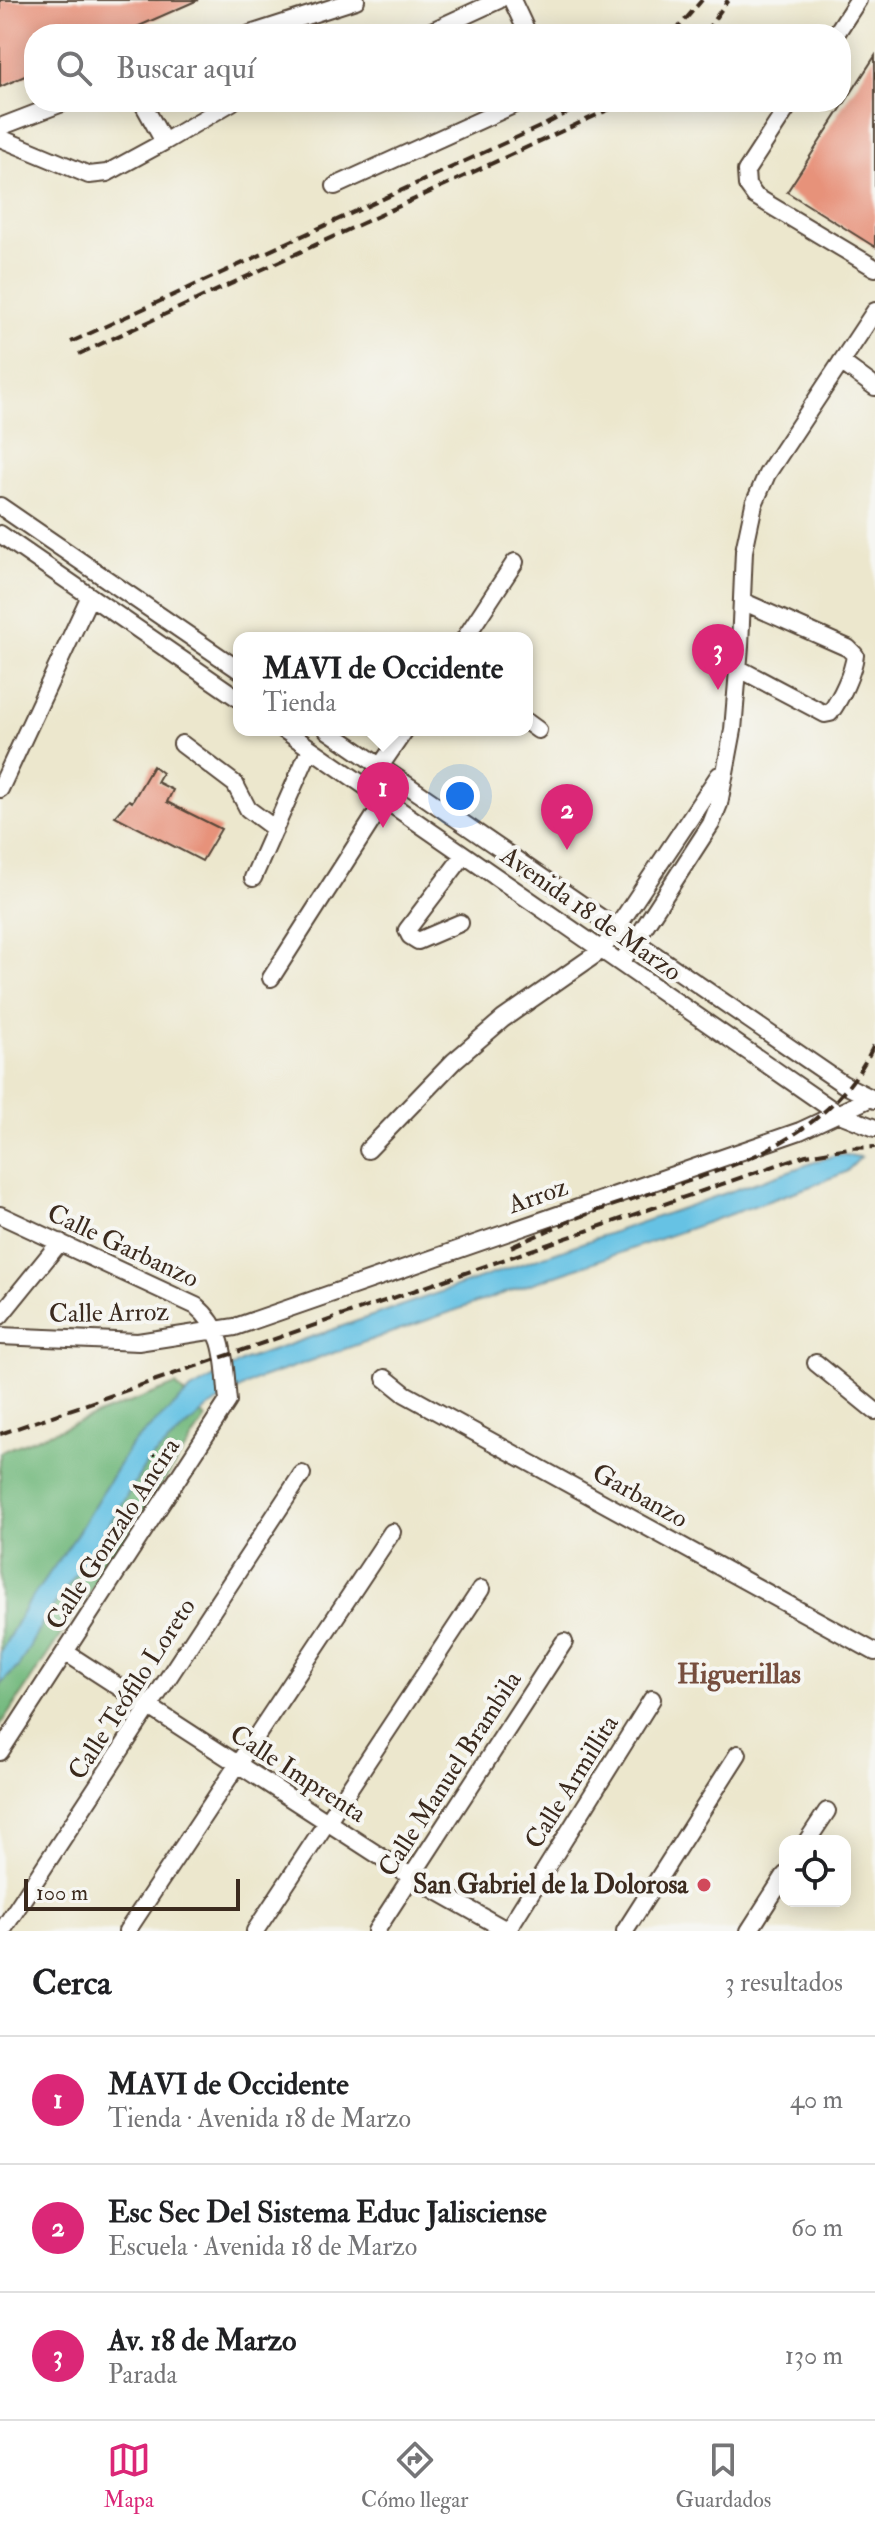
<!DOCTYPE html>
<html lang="es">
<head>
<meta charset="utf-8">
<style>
  :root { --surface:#fff; --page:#f2f2f2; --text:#202124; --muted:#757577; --line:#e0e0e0; --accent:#db2777 }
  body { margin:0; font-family:"IM FELL Double Pica",serif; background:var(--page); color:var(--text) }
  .controls { position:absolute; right:24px; bottom:24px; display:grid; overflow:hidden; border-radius:16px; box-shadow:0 4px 20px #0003 }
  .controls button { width:72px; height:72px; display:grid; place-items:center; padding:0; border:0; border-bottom:2px solid var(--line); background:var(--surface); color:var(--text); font:40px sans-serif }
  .scale { position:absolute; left:24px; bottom:20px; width:216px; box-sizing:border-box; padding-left:8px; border:4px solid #3b2a1e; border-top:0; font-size:22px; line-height:28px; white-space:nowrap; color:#3b2a1e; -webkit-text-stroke:6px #f6f6f2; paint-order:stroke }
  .you { position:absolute; left:460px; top:796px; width:28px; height:28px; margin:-20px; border:6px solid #fff; border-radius:50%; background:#1a73e8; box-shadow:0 0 0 12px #1a73e833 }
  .badge { display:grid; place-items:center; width:52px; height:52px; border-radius:50%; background:var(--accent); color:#fff; font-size:26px; font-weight:700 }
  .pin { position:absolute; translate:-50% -66px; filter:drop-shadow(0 2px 4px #0008) }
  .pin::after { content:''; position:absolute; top:42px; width:28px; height:24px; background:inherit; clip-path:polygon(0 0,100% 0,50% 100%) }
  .popup { position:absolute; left:233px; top:632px; width:300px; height:104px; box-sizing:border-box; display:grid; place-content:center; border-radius:16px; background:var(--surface); filter:drop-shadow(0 2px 6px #0005); font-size:26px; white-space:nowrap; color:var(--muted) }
  .popup b { font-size:30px; color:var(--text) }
  .popup::after { content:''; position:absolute; left:50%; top:100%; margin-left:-16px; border:16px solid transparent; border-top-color:var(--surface) }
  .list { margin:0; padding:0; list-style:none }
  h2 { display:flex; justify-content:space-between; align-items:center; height:104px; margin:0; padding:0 32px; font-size:34px }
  h2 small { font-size:26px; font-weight:400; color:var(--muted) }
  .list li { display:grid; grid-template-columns:52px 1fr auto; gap:24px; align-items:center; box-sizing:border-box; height:128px; padding:0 32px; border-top:2px solid var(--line) }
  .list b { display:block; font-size:30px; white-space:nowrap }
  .list p { margin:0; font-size:26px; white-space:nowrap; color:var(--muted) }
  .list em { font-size:26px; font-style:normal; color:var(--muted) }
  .icon { flex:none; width:44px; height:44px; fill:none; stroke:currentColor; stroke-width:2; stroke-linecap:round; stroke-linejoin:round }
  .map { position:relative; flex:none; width:875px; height:1931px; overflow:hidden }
  .search { position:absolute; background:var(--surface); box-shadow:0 4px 20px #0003; left:24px; right:24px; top:24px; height:88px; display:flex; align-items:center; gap:20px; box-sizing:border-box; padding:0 28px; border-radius:32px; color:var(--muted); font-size:30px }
  .sheet { height:488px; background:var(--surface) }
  nav { display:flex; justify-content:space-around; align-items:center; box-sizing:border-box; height:112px; border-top:2px solid var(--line); background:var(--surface); font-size:22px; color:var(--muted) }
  nav a { display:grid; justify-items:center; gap:4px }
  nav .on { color:var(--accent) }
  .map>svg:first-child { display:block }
</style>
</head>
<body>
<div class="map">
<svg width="875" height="1931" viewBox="0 0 875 1931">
  <rect width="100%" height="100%" fill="#f6f6f2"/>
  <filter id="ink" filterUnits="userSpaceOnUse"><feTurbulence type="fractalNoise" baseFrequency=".0125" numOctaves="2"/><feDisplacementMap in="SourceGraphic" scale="16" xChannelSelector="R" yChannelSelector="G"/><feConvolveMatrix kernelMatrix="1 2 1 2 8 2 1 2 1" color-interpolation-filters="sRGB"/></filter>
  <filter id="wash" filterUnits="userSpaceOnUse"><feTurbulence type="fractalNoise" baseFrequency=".006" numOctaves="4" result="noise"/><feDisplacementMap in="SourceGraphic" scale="32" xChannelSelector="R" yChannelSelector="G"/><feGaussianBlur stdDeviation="1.8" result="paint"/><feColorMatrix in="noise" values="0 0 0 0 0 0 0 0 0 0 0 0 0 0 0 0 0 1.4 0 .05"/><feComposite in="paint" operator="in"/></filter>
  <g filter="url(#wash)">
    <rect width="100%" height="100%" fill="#ece7cd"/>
    <path fill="#73b97e" stroke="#57724e" stroke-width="2" d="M176,1385l30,33 -206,308v-274z"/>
    <path fill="#66c2e4" stroke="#507681" stroke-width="2" d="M838,1154l23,3 -15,15 -32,13 -558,195 -47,27 -61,54 -56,91 -47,66 -26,48 -19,19v-32l26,-47 47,-66 58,-95 60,-55 54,-30z"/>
    <g id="blocks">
      <path fill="#e7927a" d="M0,0h198l-77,34h-87v38l-34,15z
        M875,56v191l-88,-55z
        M153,766l9,7 -5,9 16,8 -6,12 54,27 -19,32 -87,-45 14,-16 3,2z"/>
    </g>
  </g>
  <g filter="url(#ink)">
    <use href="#blocks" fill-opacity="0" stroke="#564638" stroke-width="2"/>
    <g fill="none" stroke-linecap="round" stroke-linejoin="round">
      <defs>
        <path id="minor" d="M512,0l16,34
          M250,34l106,-34
          M425,34l74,-34
          M836,34l22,-34
          M142,102l22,40 68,-40
          M791,102l-45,69 1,14 8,11 120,72
          M0,127l65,-25
          M0,138l89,37 18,-2 57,-31
          M335,186l185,-84
          M841,362l34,25
          M0,506l239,164
          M0,534l239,165
          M465,638l50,-76
          M738,668l87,46 5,-1c11,-15 23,-40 25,-58l-7,-7 -106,-47
          M527,722l11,8
          M284,730l553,383 38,15
          M327,730l516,354 32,16
          M182,744l53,40 13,25 27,20
          M366,787l39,-57
          M0,789l90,-193
          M253,878l57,-129
          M460,923l-42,18 -8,-5 -3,-6 57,-75
          M621,963l90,-139 8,-20 14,-74 7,-84 4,-95 10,-47 13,-30 108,-163
          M271,978l114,-178
          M368,1150l86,-89 49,-42 99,-69 117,-175
          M0,1215l196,91c31,26 28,58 32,95l-228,351
          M0,1316l60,-74
          M0,1336l138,6 97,-15 565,-196 71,-33
          M816,1363l59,48
          M385,1378l20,16 470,258
          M65,1652l347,225 96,54
          M807,1841l20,-30
          M2,1931l300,-457
          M127,1931l265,-399
          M255,1931l226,-342
          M376,1931l188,-289
          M507,1931l145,-232
          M625,1931l113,-177
          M749,1931l36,-56"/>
      </defs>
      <use href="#minor" stroke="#564638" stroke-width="20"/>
      <use href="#minor" stroke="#fff" stroke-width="16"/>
      <path stroke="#3b2a1e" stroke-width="4" stroke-dasharray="12 6" stroke-linecap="butt" d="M673,34l29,-34
        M704,34l24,-34
        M71,342l475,-218 42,-22
        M79,354l546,-252
        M511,1247c30,-13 60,-28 91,-38 104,-36 221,-55 273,-166
        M0,1434l806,-279 43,-7 26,-1"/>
    </g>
  </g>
  <circle fill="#d1495b" stroke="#f6f6f2" stroke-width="3" cx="704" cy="1885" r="8"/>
  <g text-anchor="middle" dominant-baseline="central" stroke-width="8" stroke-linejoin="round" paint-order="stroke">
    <g font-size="26" fill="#3b2a1e" stroke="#f6f6f2">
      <text transform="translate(591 914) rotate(35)">Avenida 18 de Marzo</text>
      <text transform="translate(538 1196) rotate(-19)">Arroz</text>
      <text transform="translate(123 1246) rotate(25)">Calle Garbanzo</text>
      <text transform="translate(109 1313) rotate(-1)">Calle Arroz</text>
      <text transform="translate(640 1496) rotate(29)">Garbanzo</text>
      <text transform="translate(113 1534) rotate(-57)">Calle Gonzalo Ancira</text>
      <text transform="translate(132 1689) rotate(-57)">Calle Teófilo Loreto</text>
      <text transform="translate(298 1774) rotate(33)">Calle Imprenta</text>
      <text transform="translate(450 1774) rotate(-57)">Calle Manuel Brambila</text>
      <text transform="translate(572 1782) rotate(-58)">Calle Armillita</text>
    </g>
    <g font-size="26" font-weight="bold" fill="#3b2a1e" stroke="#f6f6f2" text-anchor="end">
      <text x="688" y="1885">San Gabriel de la Dolorosa</text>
    </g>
    <g font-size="28" font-weight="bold" fill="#774e3e" stroke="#f6f6f2">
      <text x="739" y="1674">Higuerillas</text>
    </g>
  </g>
</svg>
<div class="controls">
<button><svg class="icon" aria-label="locate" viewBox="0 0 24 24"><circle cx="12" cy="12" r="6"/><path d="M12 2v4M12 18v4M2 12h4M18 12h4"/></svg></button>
</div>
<div class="scale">100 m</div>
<div class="you"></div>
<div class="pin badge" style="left:383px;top:828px">1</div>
<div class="popup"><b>MAVI de Occidente</b>Tienda</div>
<div class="pin badge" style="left:567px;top:850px">2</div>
<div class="pin badge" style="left:718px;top:690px">3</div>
<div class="search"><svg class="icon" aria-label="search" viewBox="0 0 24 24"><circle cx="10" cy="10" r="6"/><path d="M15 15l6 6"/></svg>Buscar aquí</div>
</div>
<section class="sheet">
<h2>Cerca<small>3 resultados</small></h2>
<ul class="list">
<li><span class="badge">1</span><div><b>MAVI de Occidente</b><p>Tienda · Avenida 18 de Marzo</p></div><em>40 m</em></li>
<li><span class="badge">2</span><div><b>Esc Sec Del Sistema Educ Jalisciense</b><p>Escuela · Avenida 18 de Marzo</p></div><em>60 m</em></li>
<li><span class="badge">3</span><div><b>Av. 18 de Marzo</b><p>Parada</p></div><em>130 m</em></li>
</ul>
</section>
<nav>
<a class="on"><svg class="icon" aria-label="map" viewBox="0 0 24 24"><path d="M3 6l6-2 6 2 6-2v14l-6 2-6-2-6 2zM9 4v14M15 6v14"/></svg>Mapa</a>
<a><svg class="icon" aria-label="directions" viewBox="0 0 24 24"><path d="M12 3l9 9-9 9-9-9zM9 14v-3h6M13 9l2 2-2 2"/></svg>Cómo llegar</a>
<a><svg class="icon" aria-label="saved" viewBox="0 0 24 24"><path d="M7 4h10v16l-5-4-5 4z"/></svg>Guardados</a>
</nav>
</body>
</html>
